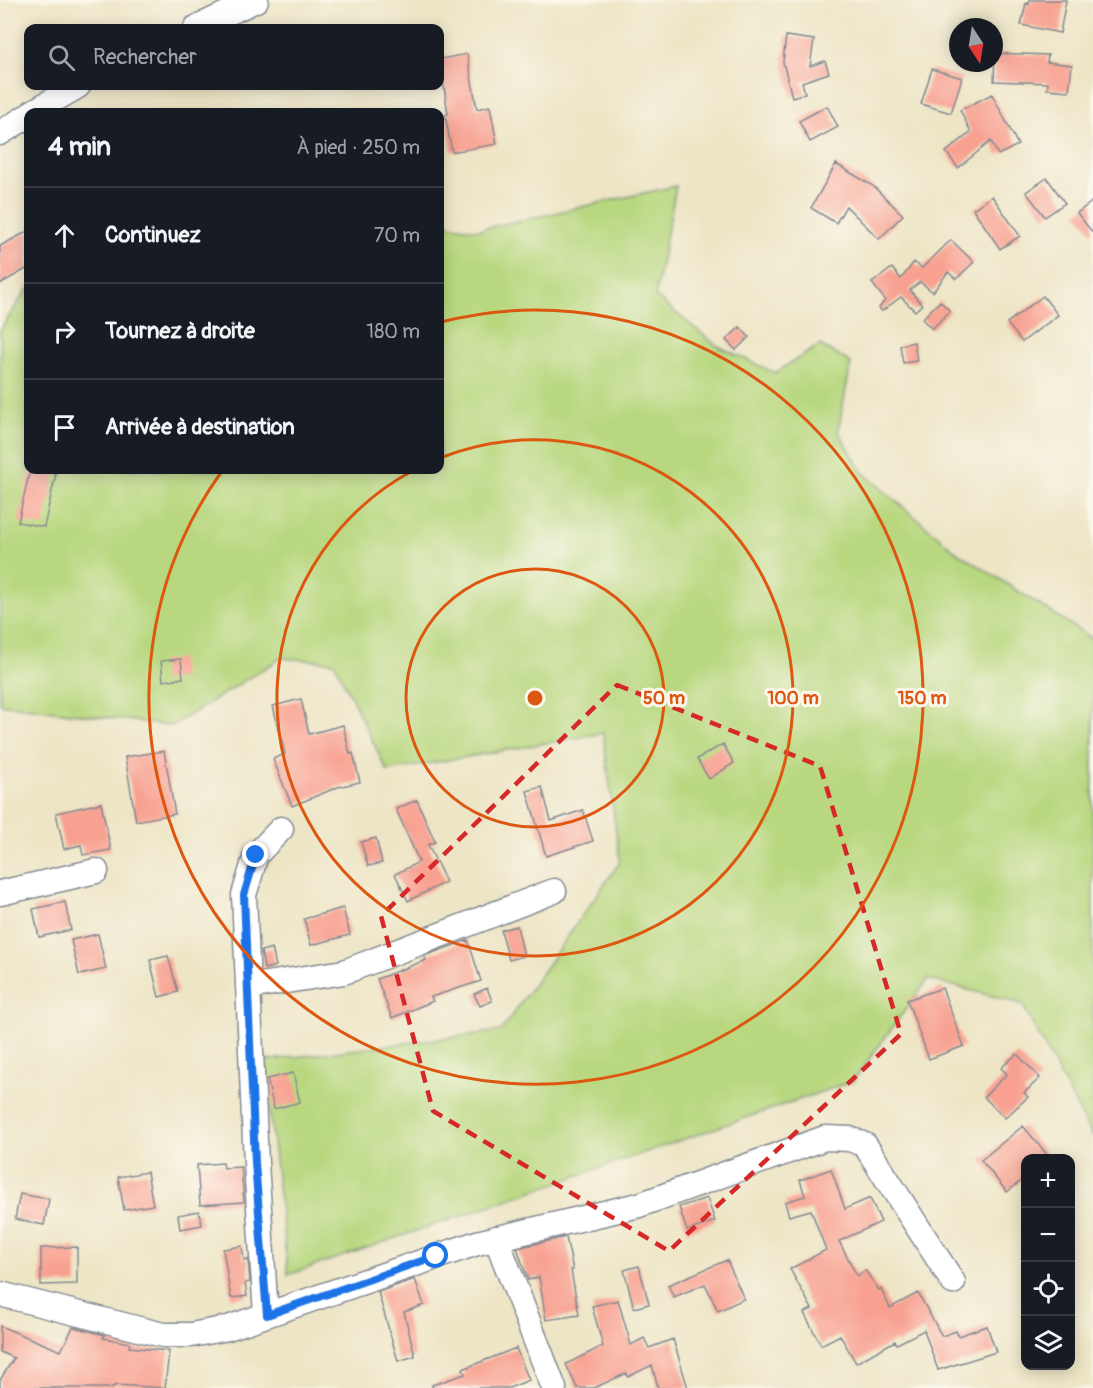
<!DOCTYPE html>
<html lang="fr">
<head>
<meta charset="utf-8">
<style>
  :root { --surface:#171b24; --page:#20242c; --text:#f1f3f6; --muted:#9ea1a6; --line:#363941 }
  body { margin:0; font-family:Pangolin,sans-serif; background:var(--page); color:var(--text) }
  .controls { position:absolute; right:18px; bottom:18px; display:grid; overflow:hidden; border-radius:12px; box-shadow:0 3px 15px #0003 }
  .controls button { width:54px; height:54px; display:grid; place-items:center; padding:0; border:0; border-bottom:2px solid var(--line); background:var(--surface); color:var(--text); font:30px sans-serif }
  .compass { position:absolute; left:949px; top:18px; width:54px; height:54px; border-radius:50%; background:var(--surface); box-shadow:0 3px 15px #0003; rotate:168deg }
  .stop { position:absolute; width:18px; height:18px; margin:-14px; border:4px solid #1a73e8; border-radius:50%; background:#fff }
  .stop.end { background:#1a73e8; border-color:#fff; box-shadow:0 2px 6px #0008 }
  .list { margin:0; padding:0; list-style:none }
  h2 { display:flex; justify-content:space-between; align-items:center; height:78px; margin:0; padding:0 24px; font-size:26px }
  h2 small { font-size:20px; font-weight:400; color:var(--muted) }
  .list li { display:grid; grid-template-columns:39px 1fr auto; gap:18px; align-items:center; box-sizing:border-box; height:96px; padding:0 24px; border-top:2px solid var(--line) }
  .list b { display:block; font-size:22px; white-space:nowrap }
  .list em { font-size:20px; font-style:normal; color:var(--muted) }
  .icon { flex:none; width:33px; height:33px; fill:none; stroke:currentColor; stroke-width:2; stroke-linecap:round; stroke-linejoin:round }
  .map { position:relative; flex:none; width:1093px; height:1388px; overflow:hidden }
  .search { position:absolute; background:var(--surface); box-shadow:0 3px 15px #0003; left:24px; top:24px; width:420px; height:66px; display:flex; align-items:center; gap:15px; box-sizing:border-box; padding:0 21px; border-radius:12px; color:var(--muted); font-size:22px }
  .panel { position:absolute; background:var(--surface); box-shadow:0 3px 15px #0003; left:24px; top:108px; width:420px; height:366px; border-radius:12px }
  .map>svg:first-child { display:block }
</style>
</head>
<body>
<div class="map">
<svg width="1093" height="1388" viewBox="0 0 1093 1388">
  <rect width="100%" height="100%" fill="#fbf7ec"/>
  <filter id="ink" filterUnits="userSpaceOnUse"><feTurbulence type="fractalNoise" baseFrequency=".0167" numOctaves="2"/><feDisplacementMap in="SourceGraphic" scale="12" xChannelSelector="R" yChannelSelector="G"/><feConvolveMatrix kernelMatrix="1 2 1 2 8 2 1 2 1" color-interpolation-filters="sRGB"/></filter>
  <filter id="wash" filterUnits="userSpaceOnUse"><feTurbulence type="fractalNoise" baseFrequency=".008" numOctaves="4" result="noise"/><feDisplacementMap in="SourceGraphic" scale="24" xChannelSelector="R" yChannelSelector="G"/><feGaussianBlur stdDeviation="1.35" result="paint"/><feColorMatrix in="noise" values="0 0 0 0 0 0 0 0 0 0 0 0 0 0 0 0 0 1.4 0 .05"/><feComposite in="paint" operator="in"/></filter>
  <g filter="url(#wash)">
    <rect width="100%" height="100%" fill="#ede5c5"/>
    <path fill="#b8d77e" stroke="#6a836e" stroke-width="1.5" d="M676,186l-21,110 61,49 59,28 45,-28 31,18 -13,68 25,42 91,77 139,89v498l-71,-133 -94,-25 -75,102 -565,194 -24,-214 237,-30 119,-169 -17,-129 -216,38 -53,-109 -53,-4 -109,68 -172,-22v-374l28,-42v182h412v-246l37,6z"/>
    <g id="blocks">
      <path fill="#f8a191" d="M1029,0h37l-6,33 -39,-8 5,-22 3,1z
        M786,36l28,4 -4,26 15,-5 4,12 -27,9 3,11 -13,4 -9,-35z
        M995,53l53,2 -1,7 25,3 -3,26 -22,-2 1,-6 -54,-2z
        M467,54l10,55 13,-3 7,38 -45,8 -7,-37 3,-1 -8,-55z
        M932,69l30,9 -11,35 -30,-9z
        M992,94l26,51 -20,10 -7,-14 -33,27 -12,-16 25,-20 -11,-22z
        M827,106l11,21 -28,15 -11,-21z
        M836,164l37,22 30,29 -24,24 -33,-33 -10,17 -25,-15z
        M1047,178l18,25 -20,14 -19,-25z
        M992,196l28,40 -20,13 -27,-40z
        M1093,201v32l-16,-20z
        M28,231v37l-28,16v-38z
        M951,240l23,22 -18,17 -8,-7 -15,20 -13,-10 -10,8 12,15 -7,6 -14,-14 -19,14 -3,-3 6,-8 -13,-17 20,-15 9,11 13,-17 8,6z
        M1043,296l15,19 -36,27 -15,-19z
        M940,301l10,10 -18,18 -10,-10z
        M740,327l9,10 -13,13 -10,-10z
        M914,342l3,19 -14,2 -3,-18z
        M30,470l26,3 -12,54 -26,-5z
        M181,659l2,19 -20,3 -2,-20z
        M301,699l8,35 34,-9 7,29 3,-1 7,29 -22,5 -46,19 -19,-47 12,-5 -12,-48z
        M723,744l11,19 -25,16 -12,-20z
        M164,751l11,63 -39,7 -11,-64z
        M542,787l9,34 32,-11 10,31 -47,15 -19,-65z
        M417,800l18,42 -7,3 18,37 -38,19 -13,-27 24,-12 -23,-53z
        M101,803l10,47 -28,5 -2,-10 -17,4 -8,-36z
        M376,838l6,25 -14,3 -7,-24z
        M65,902l6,28 -32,7 -6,-28z
        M343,908l7,27 -39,10 -7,-26z
        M517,926l7,30 -15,4 -8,-30z
        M98,934l8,35 -27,6 -8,-35z
        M468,940l13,41 -50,16 2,4 -41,17 -15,-39 49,-19 -2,-4z
        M272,948l4,18 -12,3 -3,-18z
        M168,956l10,36 -19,5 -9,-37z
        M487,988l5,13 -12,5 -6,-12z
        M942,988l22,58 -35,13 -22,-59z
        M1017,1054l23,24 -16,15 4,4 -23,21 -21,-21 23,-23 -6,-6z
        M293,1073l7,29 -26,7 -7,-30z
        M1023,1126l27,32h-24v19l-19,15 -26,-32z
        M223,1163l1,5 17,-1 3,35 -44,3 -3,-40z
        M831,1169l14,40 25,-11 11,24 -42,19 18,35 8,-6 14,20 2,-1 9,19 28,-15 24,43 14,-5 2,5 29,-10 9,26 -58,18 -14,-40 -27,14 -2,-3 -39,22 -16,-28 -19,10 -17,-32 8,-4 -22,-40 36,-19 -15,-40 -22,6 -4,-14 20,-6 -5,-16z
        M147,1172l6,33 -29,5 -6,-33z
        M20,1194l29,5 -5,26 -29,-6z
        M707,1198l8,23 -28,10 -8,-24z
        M199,1211l3,14 -22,4 -2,-14z
        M566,1237l7,33h-2l8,45 -33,5 -7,-43 -11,3 -11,-32z
        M242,1246l2,14 4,-1 2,23 -5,1 2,13 -16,2 -8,-49z
        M77,1247v37l-36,1v-37z
        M727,1260l17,39 -26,12 -13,-27 -31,13 -6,-12z
        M639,1266l10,38 -15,4 -10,-38z
        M415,1279l9,26 -20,7 11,44 -17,5 -20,-69z
        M618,1300l13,45 13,-7 5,10 24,-9 15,49h-30l-6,-23 -24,12 -1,-4 -33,15h-17l-11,-24 37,-18 -11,-40z
        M0,1326l61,25 12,-24 32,8 -2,3 27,5 -1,4 40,4 -4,37 -49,-3 -5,3h-111v-8l14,-22 -14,-6z
        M516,1348l13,32 -20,8h-77v-3l33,-11 -2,-5z"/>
    </g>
  </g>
  <g filter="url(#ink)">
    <use href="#blocks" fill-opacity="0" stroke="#848a92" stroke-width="1.5"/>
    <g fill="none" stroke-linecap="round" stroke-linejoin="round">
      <defs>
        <path id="minor" d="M196,28l60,-28
          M33,112l45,-26
          M0,133l28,-17
          M0,893l96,-22
          M248,987l96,-15 210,-81
          M496,1238l58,150
          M0,1294l163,41h28l37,-7 249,-85 162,-38 186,-67 25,1 15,6 88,137
          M266,1315l-10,-152 -12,-268 12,-40 25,-26"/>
      </defs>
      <use href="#minor" stroke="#848a92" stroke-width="27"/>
      <use href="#minor" stroke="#fff" stroke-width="24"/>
    </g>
  </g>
  <g fill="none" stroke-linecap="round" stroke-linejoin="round" filter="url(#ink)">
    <path stroke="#1a73e8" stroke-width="8" d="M256,855l-12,40 11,268 12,152 169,-59"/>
  </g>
  <path fill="none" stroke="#d62828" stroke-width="4.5" stroke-dasharray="12 8" stroke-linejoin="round" d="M617,685l203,81 81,268 -232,217 -236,-140 -52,-195z"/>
  <g fill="none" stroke="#de5710" stroke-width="3">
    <circle cx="535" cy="698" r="129"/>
    <path d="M440 458A258 258 0 1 1 414 470"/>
    <path d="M441 322A387 387 0 1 1 222 471"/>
  </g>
  <circle cx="535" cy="698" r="9" fill="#de5710" stroke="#fbf7ec" stroke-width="3"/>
  <g font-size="18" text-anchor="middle" font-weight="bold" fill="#de5710" stroke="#fbf7ec" stroke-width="6" stroke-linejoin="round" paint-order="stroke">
    <text x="664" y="704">50 m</text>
    <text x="793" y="704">100 m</text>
    <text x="922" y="704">150 m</text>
  </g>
</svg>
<div class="controls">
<button>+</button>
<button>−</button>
<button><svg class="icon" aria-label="locate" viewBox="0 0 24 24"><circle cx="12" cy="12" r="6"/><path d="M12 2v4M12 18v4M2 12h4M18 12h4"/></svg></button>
<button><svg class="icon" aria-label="layers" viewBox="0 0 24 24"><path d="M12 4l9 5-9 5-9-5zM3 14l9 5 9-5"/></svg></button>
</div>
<svg class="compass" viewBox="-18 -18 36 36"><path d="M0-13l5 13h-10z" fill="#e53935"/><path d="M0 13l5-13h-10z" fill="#9ea1a6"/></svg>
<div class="stop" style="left:436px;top:1256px"></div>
<div class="stop end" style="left:256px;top:855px"></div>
<div class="search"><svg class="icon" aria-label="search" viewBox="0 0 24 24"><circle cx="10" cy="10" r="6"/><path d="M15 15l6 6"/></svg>Rechercher</div>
<section class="panel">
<h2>4 min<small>À pied · 250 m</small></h2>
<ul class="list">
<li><svg class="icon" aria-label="ahead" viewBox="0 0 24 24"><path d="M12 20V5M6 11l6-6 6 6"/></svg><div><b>Continuez</b></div><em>70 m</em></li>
<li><svg class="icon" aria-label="right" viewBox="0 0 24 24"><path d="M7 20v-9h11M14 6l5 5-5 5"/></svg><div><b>Tournez à droite</b></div><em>180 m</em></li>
<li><svg class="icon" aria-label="arrive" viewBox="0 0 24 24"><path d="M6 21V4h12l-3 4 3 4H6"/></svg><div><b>Arrivée à destination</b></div></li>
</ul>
</section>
</div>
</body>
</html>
